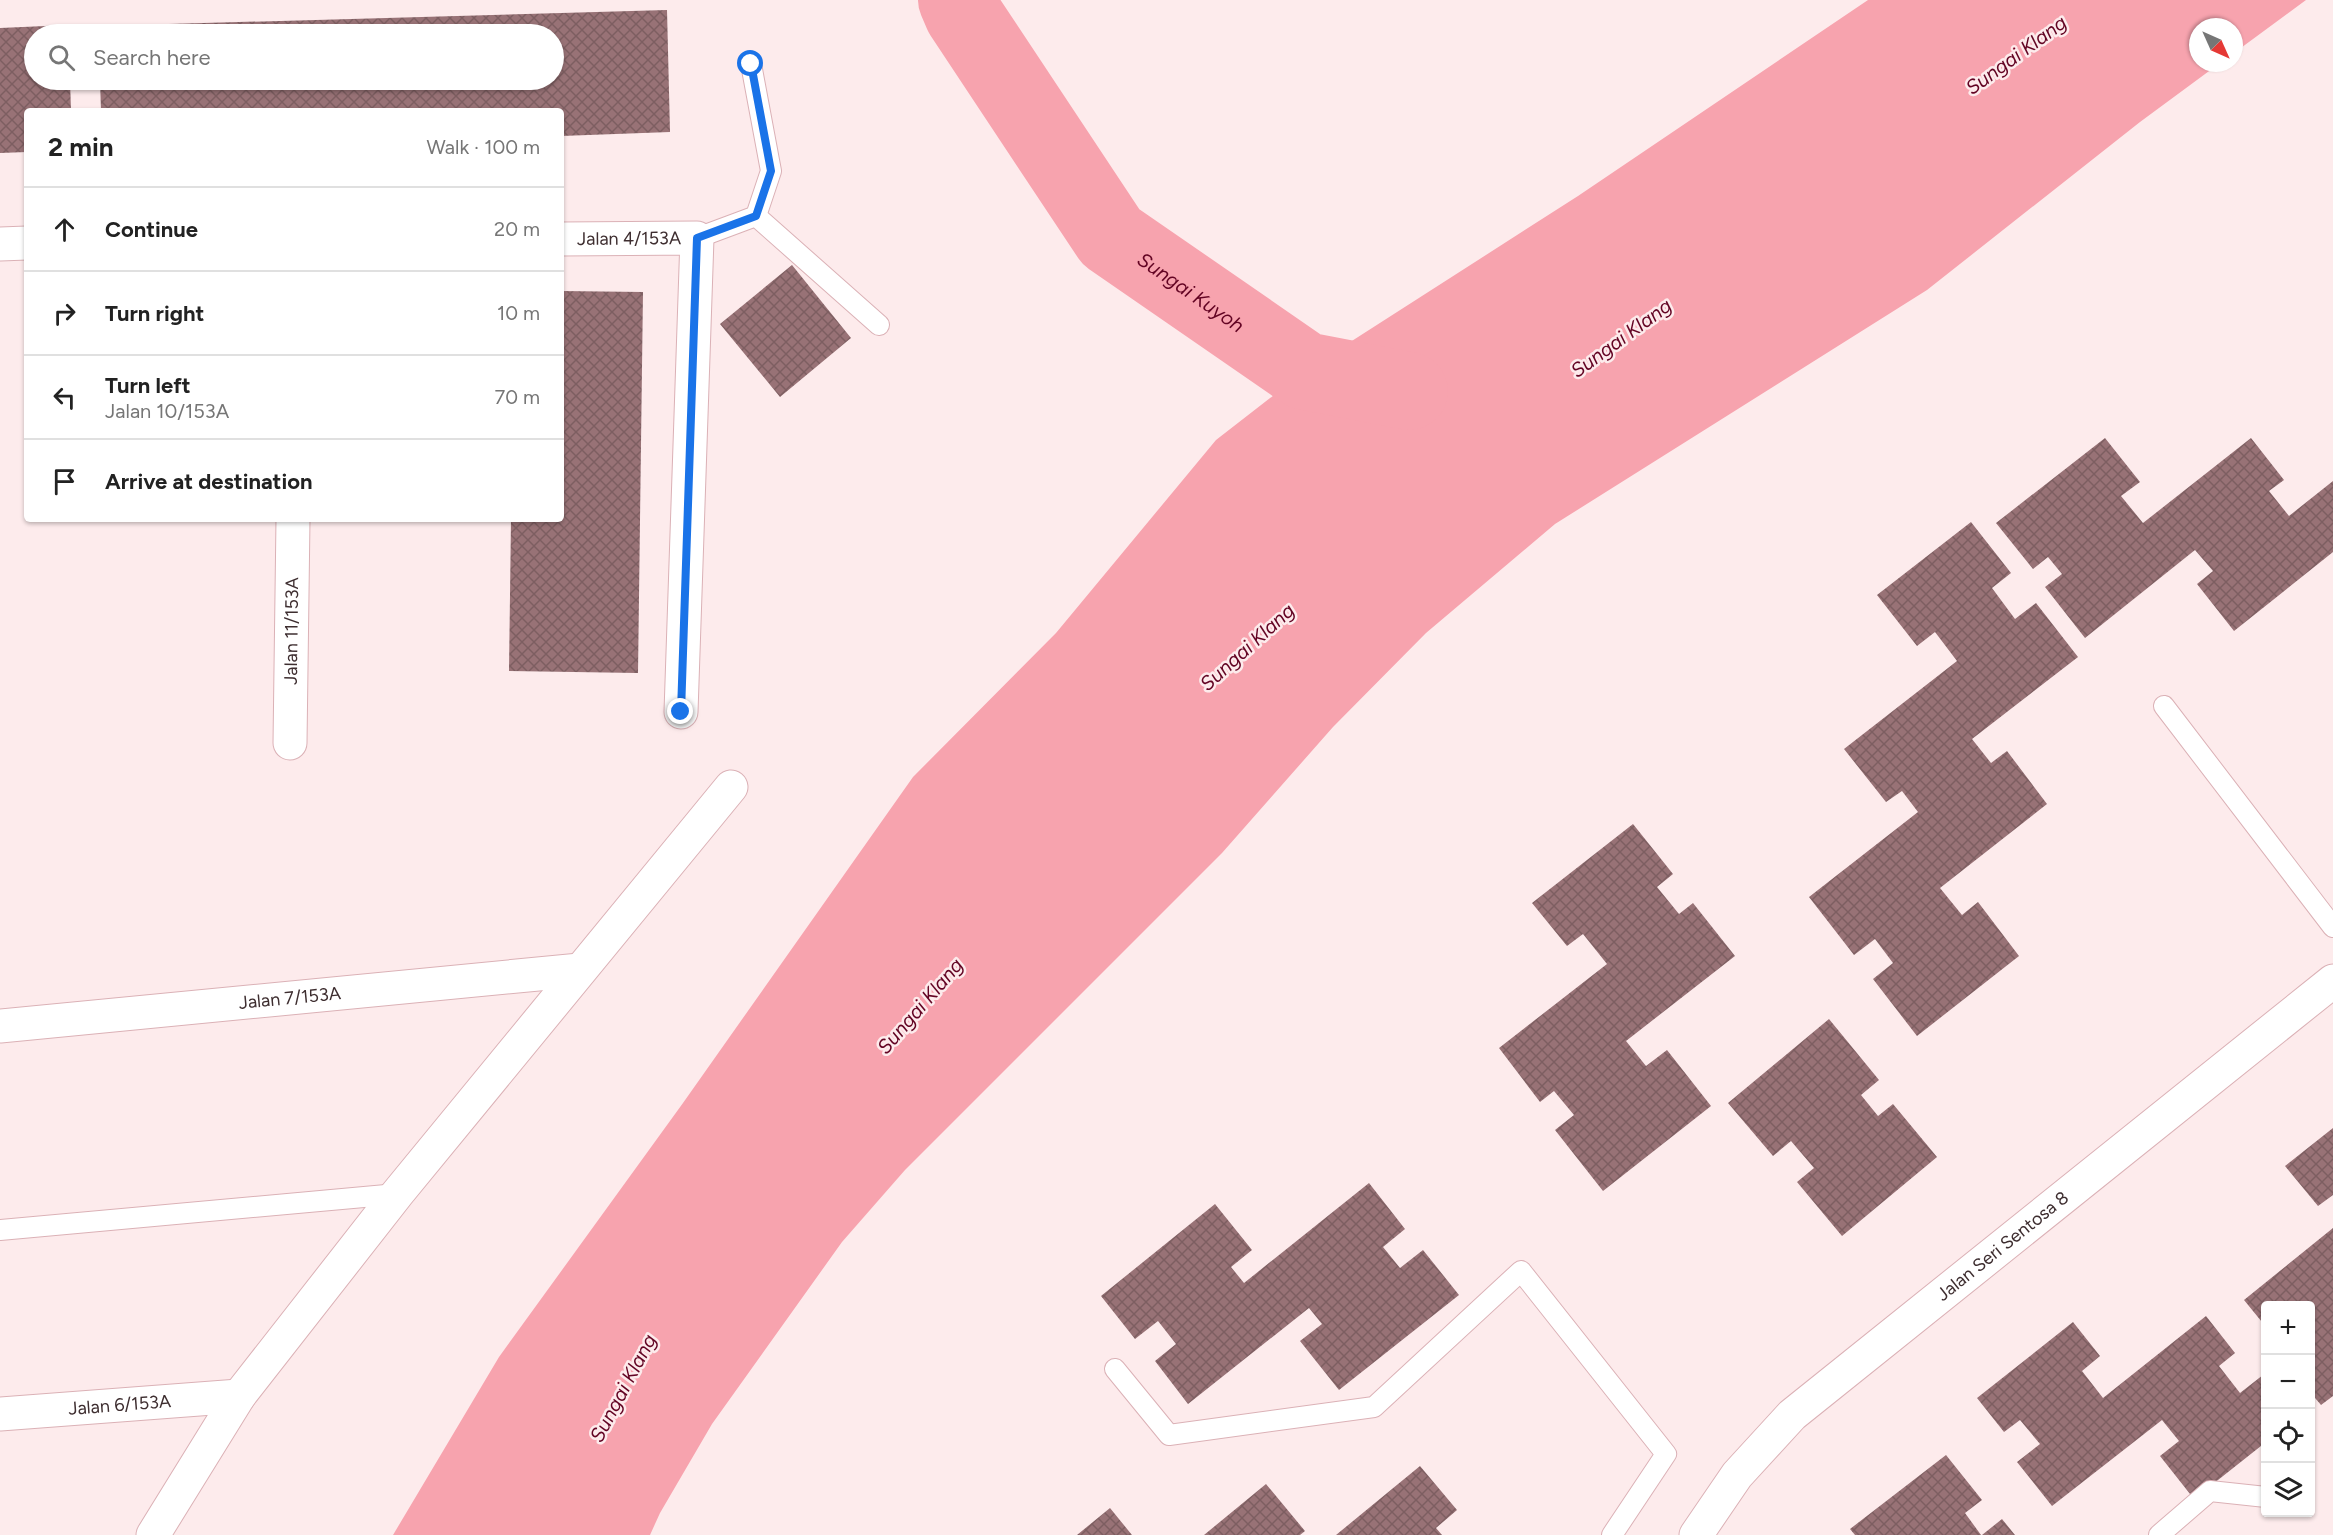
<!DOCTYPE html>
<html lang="en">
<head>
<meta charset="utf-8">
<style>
  :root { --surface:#fff; --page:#f6f6f6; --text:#222; --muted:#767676; --line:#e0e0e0 }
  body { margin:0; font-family:Figtree,sans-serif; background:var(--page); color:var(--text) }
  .controls { position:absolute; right:18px; bottom:18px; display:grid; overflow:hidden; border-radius:6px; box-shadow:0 2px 4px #0004 }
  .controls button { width:54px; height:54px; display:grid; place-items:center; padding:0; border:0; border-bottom:2px solid var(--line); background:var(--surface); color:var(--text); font:30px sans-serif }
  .compass { position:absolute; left:2189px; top:18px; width:54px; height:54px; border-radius:50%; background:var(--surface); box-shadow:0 2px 4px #0004; rotate:135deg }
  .stop { position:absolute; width:18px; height:18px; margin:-14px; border:4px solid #1a73e8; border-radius:50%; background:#fff }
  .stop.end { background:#1a73e8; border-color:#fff; box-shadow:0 2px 6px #0008 }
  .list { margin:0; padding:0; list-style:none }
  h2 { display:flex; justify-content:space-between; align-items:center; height:78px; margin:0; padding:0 24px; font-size:26px }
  h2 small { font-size:20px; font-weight:400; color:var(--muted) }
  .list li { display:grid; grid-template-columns:39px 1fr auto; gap:18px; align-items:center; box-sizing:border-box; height:84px; padding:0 24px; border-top:2px solid var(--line) }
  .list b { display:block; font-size:22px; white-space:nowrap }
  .list p { margin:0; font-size:20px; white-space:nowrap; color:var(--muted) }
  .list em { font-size:20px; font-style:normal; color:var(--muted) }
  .icon { flex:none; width:33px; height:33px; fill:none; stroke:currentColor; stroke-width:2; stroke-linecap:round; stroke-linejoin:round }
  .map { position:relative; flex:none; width:2333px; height:1535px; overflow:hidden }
  .search { position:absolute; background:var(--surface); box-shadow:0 2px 4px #0004; left:24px; top:24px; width:540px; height:66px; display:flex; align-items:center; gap:15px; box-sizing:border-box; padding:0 21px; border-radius:33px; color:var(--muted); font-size:22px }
  .panel { position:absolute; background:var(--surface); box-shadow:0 2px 4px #0004; left:24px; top:108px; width:540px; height:414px; border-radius:6px }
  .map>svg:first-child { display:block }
</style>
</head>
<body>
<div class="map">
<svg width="2333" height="1535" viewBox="0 0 2333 1535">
  <defs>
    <pattern id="building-cross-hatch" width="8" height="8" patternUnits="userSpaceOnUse" patternTransform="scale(1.5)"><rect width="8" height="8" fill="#987276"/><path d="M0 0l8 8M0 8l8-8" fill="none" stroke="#7d5e61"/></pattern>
  </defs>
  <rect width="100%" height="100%" fill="#fdebec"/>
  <path fill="#f7a3ae" d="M1868,0h438l-72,53v-26h-36v36h22l-80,59 -213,168 -372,234 -129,109 -93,94 -111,126 -317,317 -63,72 -130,182 -52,89 -10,22h-257l106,-178 184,-254 230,-326 143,-144 160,-193 89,-69 273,-175z"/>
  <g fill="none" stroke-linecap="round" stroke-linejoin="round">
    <path stroke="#f7a3ae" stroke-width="78" id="s1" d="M957,0l6,14 148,223 194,134 104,20"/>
  </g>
  <path fill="url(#building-cross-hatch)" d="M667,10l3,122 -109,4v-25h-460l-1,-31h454v-46h-455v-8z
    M68,25l1,9h-35v46h36l1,31h-44v41l-27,1v-125z
    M792,265l59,73 -71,59 -60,-73z
    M561,291l82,1 -5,381 -129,-2 2,-152h50z
    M2105,438l35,44 -19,14 22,27 108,-85 33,42 -15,11 20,25 44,-35v71l-99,79 -37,-47 16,-13 -18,-21 -110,88 -40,-51 17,-13 -14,-17 -15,12 -37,-46z
    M1971,522l40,51 -19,15 23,31 21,-16 42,54 -106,82 19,24 16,-12 40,53 -107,84 22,27 16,-13 41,54 -102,80 -44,-57 20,-16 -18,-24 -21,16 -45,-58 109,-85 -16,-21 -16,11 -42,-53 113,-88 -22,-29 -18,14 -40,-51z
    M1633,824l40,50 -16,13 22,27 14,-11 42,53 -109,85 20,25 21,-16 44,56 -108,85 -48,-61 19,-15 -20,-24 -14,11 -41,-54 108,-84 -24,-30 -16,12 -35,-43z
    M1829,1019l50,61 -18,15 17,21 15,-12 44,53 -95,79 -45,-54 17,-14 -23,-27 -18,15 -45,-53z
    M2333,1128v67l-15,11 -33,-40z
    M1369,1183l36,46 -22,18 17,21 23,-18 36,45 -120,95 -39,-49 22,-17 -13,-16 -121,96 -33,-43 21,-17 -18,-23 -23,18 -34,-43 114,-92 37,46 -21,17 13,16z
    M2333,1228v168l-12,9 -11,-13v-86h-44v21l-22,-27z
    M2206,1316l29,37 -16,13 21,27 23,-18 3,4v63l-72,57 -34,-43 19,-15 -17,-21 -110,86 -35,-44 23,-18 -20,-24 -16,12 -27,-34 96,-76 27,34 -18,15 21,27z
    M1946,1455l36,45 -17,13 16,22h-126l-5,-6z
    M1420,1466l37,44 -21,18 6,7h-106z
    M1266,1484l39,47 -5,4h-96z
    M1110,1508l22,27h-55z
    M2002,1519l13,16h-33z"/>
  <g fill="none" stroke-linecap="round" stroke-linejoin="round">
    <defs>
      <path id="service" d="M751,64l20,107 -15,45
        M697,238l59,-22 123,109
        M2164,706l169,221
        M0,1230l397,-36
        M1115,1369l54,66 205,-28 147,-136 145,183 -54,81
        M2159,1535l51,-44 56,6"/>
      <g id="minor">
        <path id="s2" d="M561,239l136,-1 -16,474"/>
        <path d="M0,244l27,-1"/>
        <path id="s3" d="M290,743l3,-224"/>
        <path id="s4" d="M0,1026l580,-56"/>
        <path id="s5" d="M0,1414l239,-18"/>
        <path d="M153,1535l86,-139 158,-202 334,-407"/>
      </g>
      <g id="secondary">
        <path id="s6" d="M1696,1535l41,-60 55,-60 541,-434"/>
      </g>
    </defs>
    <use href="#service" stroke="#dbb1b6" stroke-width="22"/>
    <use href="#minor" stroke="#dbb1b6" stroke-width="35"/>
    <use href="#secondary" stroke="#dbb1b6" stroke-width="35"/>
    <use href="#service" stroke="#fff" stroke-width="20"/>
    <use href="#minor" stroke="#fff" stroke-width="33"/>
    <use href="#secondary" stroke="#fff" stroke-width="33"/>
  </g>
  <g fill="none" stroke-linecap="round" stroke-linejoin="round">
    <path stroke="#1a73e8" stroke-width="8" d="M681,712l16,-474 59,-22 15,-45 -20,-107"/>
  </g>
  <g text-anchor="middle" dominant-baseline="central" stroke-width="5" stroke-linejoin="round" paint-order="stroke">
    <g font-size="18" fill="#3e2e30" stroke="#fdebec">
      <text stroke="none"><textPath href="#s2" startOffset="68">Jalan 4/153A</textPath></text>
      <text stroke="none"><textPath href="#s3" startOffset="112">Jalan 11/153A</textPath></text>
      <text stroke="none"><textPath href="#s4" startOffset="291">Jalan 7/153A</textPath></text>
      <text stroke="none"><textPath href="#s6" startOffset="424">Jalan Seri Sentosa 8</textPath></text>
      <text stroke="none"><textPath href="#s5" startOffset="120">Jalan 6/153A</textPath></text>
    </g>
    <g font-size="20" font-style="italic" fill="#630423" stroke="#fdebec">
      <text transform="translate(2016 55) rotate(-36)">Sungai Klang</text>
      <text stroke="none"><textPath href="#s1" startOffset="380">Sungai Kuyoh</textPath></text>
      <text transform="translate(1621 338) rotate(-36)">Sungai Klang</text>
      <text transform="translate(1247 647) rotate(-42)">Sungai Klang</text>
      <text transform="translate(920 1006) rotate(-49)">Sungai Klang</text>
      <text transform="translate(623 1388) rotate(-62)">Sungai Klang</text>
    </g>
  </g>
</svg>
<div class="controls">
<button>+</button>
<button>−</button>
<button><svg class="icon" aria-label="locate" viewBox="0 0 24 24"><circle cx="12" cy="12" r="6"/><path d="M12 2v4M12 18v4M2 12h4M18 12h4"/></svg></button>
<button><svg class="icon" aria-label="layers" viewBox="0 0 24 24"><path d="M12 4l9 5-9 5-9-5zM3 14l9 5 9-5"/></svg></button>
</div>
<svg class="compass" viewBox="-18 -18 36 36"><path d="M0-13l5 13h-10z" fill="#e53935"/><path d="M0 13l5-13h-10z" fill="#767676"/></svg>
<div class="stop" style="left:751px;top:64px"></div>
<div class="stop end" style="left:681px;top:712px"></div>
<div class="search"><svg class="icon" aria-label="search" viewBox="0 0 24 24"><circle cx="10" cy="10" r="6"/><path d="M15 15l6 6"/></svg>Search here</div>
<section class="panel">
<h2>2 min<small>Walk · 100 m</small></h2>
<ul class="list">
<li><svg class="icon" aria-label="ahead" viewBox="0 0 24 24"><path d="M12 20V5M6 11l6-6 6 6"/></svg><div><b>Continue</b></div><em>20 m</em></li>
<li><svg class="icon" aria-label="right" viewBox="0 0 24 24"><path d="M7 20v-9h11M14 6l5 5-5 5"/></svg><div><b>Turn right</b></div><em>10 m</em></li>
<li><svg class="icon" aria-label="left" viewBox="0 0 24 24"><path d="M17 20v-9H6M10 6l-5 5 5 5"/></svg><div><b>Turn left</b><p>Jalan 10/153A</p></div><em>70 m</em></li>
<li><svg class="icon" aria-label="arrive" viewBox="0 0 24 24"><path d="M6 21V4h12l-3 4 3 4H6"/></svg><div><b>Arrive at destination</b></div></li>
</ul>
</section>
</div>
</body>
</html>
